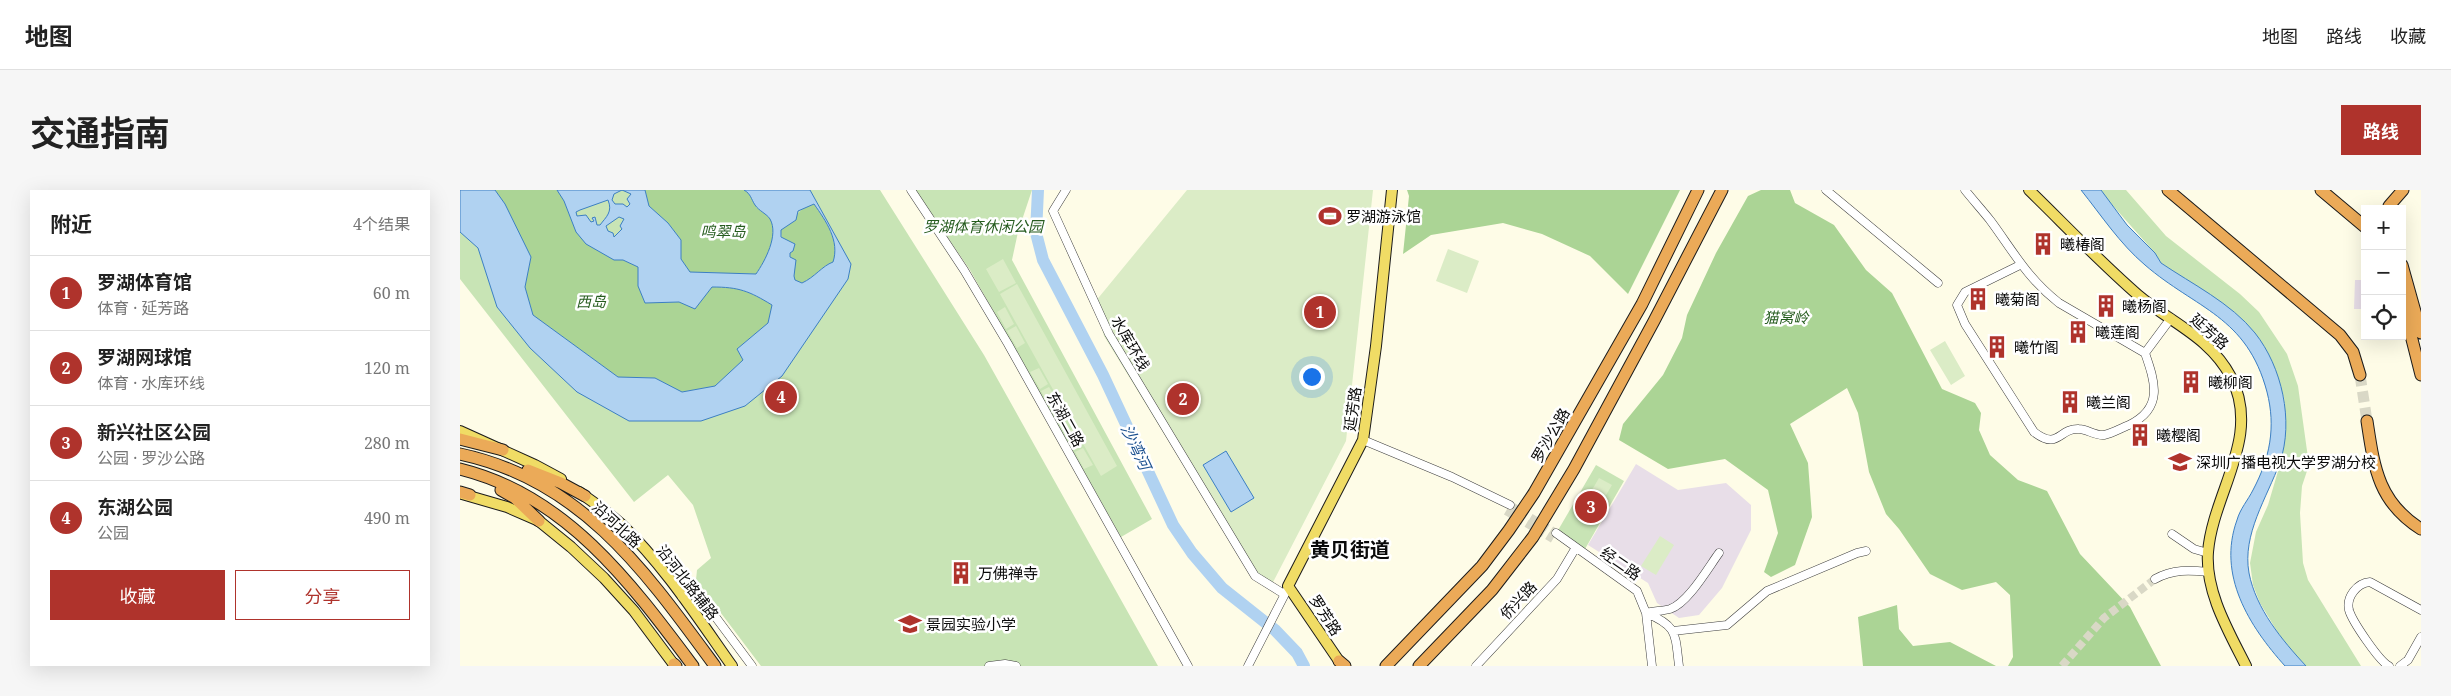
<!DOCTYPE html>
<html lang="zh">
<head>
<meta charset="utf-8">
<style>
  :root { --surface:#fff; --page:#f6f6f6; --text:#222; --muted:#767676; --line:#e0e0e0; --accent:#af332c }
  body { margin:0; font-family:"Noto Serif","Noto Sans SC",serif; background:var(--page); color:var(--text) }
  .controls { position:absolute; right:15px; top:15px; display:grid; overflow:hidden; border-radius:0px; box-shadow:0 5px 20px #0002 }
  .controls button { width:45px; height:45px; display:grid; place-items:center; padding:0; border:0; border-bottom:1px solid var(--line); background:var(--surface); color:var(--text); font:25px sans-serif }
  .you { position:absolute; left:851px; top:186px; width:18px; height:18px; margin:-12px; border:4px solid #fff; border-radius:50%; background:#1a73e8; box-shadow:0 0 0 8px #1a73e833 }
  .badge { display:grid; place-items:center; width:32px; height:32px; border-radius:50%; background:var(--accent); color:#fff; font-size:16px; font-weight:700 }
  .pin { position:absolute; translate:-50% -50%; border:2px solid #fff; box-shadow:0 1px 5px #0006 }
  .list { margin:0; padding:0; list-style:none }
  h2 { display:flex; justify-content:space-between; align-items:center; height:65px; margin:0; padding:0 20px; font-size:21px }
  h2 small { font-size:16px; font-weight:400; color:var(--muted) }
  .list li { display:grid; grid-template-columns:32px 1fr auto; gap:15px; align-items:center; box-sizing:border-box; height:75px; padding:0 20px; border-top:1px solid var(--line) }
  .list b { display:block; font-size:19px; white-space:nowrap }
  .list p { margin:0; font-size:16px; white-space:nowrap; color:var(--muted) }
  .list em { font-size:16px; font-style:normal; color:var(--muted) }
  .actions { display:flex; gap:10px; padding:15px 20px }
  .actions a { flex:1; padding:11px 0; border:1px solid var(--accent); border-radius:0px; text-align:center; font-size:18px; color:var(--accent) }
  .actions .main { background:var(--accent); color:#fff }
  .icon { flex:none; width:28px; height:28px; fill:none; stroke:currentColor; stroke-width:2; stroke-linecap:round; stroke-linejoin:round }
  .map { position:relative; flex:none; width:1961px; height:476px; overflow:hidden; border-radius:0px }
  header { display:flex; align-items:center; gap:30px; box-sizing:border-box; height:70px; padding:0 25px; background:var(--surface); border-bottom:1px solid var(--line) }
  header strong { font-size:24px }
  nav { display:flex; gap:28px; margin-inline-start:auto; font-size:18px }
  .intro { display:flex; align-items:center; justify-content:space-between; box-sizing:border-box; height:120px; padding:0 30px }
  h1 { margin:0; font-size:35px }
  .button { padding:12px 22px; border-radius:0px; background:var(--accent); color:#fff; font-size:18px; font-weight:700 }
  main { display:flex; gap:30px; padding:0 30px }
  aside { flex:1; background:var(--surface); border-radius:0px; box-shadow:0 5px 20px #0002 }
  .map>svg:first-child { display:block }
</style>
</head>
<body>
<header>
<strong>地图</strong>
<nav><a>地图</a><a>路线</a><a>收藏</a></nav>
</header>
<div class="intro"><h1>交通指南</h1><a class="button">路线</a></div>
<main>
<aside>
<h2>附近<small>4个结果</small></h2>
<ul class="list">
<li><span class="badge">1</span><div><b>罗湖体育馆</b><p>体育 · 延芳路</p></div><em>60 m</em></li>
<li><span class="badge">2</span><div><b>罗湖网球馆</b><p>体育 · 水库环线</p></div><em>120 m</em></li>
<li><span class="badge">3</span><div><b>新兴社区公园</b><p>公园 · 罗沙公路</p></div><em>280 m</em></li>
<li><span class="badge">4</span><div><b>东湖公园</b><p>公园</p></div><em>490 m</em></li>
</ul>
<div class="actions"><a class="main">收藏</a><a>分享</a></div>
</aside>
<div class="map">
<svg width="1961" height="476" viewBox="0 0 1961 476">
  <rect width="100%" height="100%" fill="#fefce7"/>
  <path fill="#e8dee8" d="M1895,90h10v29h-11z
    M1176,274l42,26 48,-7 25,22v25l-29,58 -23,27 -20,3 -22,-15 -9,-20 -60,-38z"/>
  <path fill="#c8e4b5" d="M0,0h420l104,165 174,311h-397l-65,-86 1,-10 14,-12 -18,-53 -25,-30 -34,27 -174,-223z
    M455,0h117l-14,42 -6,28 140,259 -31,18 -151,-267z
    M1639,0h27l40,46 74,58 19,18 28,42 11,32 11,79 -7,21 -2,27 3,50 5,17 53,86h-55l-22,-23 -24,-40 -7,-18 -3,-22 6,-31 12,-27 13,-44 5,-33 -2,-31 -54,-87 -69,-47 -6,-10z
    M1136,275l28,16 -39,68 -28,-17z"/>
  <path fill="#abd495" d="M35,0h62l7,11 12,31 38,28h9l15,7v19l7,17 34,-1 16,6 17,-21c27,0 37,4 60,18l-4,18 -31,26 6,11 -28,26 -34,6 -26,-14 -37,-1 -85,-62 -8,-28 6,-30 -26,-52z
    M185,0h99c7,4 7,9 11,15 4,6 12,9 15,14 9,16 -5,42 -14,55l-66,-2 -9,-13v-19l-13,-17 -19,-17z
    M947,0h273l-52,104 -38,-38 -48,-22 -39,-11 -72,12 -28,19 6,-58z
    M1301,0h29l5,13 39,22 32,45 26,23 50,96 33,14 6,10 -2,17 11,25 28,25 29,11 33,63 50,53 31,59h-153l5,-9 -3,-62 -14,-13 -34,8 -32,-16 -31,-45 -13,-15 -17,-42 -11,-59 -11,-25 -57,36 18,39 4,54 -17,48 -24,12 -7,-5 14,-39 -10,-43 -43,-31 -57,10 -49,-29 4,-16 40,-49 19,-37 5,-23 29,-62 32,-57z
    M354,14c12,18 26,37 19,58 -11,3 -18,15 -31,21l-7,-3c-3,-8 -3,-17 -5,-26 -3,-9 -9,-14 -9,-24 14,-7 16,-23 33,-26z
    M1437,415l2,24 14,17 37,-4 46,24h-133l-5,-49z"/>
  <path fill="#dbecc6" d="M727,0h186l-27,251 -76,147 -18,-11 -148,-241 -9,-34z
    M988,59l31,12 -12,32 -31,-12z
    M543,69l13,24 -17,9 -13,-23z
    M557,94l100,182 -16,10 -101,-182z
    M545,117l9,17 -8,5 -9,-17z
    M556,136l9,17 -8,5 -10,-17z
    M1485,151l20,35 -14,9 -21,-35z
    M579,178l9,16 -8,5 -10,-17z
    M589,197l10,16 -9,5 -9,-17z
    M613,239l9,16 -8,5 -10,-17z
    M623,258l10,17 -9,4 -9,-17z
    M1139,288l13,7 -10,17 -13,-7z
    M1200,346l14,9 -18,30 -15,-9z"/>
  <path fill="#b0d2f1" stroke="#3c7fc3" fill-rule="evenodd" d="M0,0h35l10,14 26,53 -6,30 8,28 85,62 37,1 27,14 33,-6 28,-26 -6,-11 31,-26 4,-18c-23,-14 -33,-18 -60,-18l-17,22 -16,-7 -34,1 -7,-17v-19l-15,-7h-9l-28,-16 -10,-12 -12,-31 -7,-11h88l4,16 19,17 13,17v19l9,13 66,2c9,-13 23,-39 14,-55 -3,-5 -11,-8 -15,-14 -4,-6 -4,-11 -11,-15h66l41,74 -3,15 -66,97 -37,30 -44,15h-72l-52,-29 -47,-44 -33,-41 -19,-59 -18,-16zM162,0l9,4 -4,5 3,5 -3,3 -4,-3h-8l-3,-4 2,-6zM148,10c5,12 -2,17 -8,25h-3l-2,-8 -3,1 2,3 -3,1 -5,-7 -9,1 -1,-4 4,-2zM354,14c12,17 26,37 19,58 -11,4 -18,15 -31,21l-7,-3 -1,-4 2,-16 -6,-3v-4l3,-2 2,-7 -14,-7v-7l15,-10 2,-9zM159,27l5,2 -4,7 2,3 -8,8 -1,-4 -5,-2 -2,-5z
    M1621,0h20l26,35 28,28 6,10c31,21 70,40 94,70 27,34 39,88 25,129 -13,36 -38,72 -31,111 7,36 33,67 57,93h-21c-36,-40 -68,-91 -48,-146 3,-11 11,-20 16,-30 17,-32 23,-63 14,-98 -20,-76 -71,-83 -122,-127 -25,-21 -44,-50 -64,-75z
    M766,261l28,47 -23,14 -28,-47z"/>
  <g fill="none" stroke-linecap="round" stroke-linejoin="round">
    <path stroke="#b0d2f1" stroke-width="12" d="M578,0l-2,43 7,27 60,115 70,150 19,28 30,35 53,42 22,23 7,13"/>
    <path stroke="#d9d8c6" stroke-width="8" stroke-dasharray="8 4" stroke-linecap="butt" d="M1050,315l46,28
      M1046,321l47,28
      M1602,476l42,-48 51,-39"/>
    <path stroke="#d9d8c6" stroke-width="11" stroke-dasharray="11 5.5" stroke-linecap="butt" d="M1900,185l7,46"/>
    <defs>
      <path id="minor" d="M451,0l53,80 44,74 180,322
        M606,0l-13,21 56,123 146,242 29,18
        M1366,0l112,93
        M1505,0c8,10 17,20 25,30 23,31 37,58 69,83l86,50c10,29 19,55 -16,72 -8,3 -16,8 -25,10 -9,1 -17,-6 -25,-6 -21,-1 -20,22 -45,3l-69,-108 -8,-19 8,-13 55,-27
        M1685,163l26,-35
        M903,250l89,37 58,28
        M1096,343l81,58 9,22 6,53
        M1712,344l22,15 14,4
        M1695,389c18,-10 34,-9 54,-7
        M222,407l12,-9 58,78
        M1186,423c8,-2 17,-2 24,-4 18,-6 38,-41 49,-56
        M1186,423c32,13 29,21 33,53
        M1213,441l54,-6 40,-34 90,-38 9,-2
        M529,476l16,-2 11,2
        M788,476l39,-76
        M1016,476l81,-87 18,-30
        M1929,476c-10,-5 -37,-45 -40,-56 -3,-13 8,-27 21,-28l51,28
        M1940,476l8,-6 13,-23"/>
      <path id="major" d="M1569,0c36,35 71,72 109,105 33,28 72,42 93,82 31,60 -18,115 -23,175 -3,40 21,80 38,114
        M0,241l75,34 26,14
        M119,302c14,10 29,20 42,32 43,41 77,94 111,142
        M2,304l45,13 32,14 32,26 33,31 30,33 41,55
        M879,471l-51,-75 75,-146 13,-94 16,-156"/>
      <path id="highway" d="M1708,0l172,145 13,17 7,23
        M1861,0l44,37
        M1930,19l-1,-3 14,-16
        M1942,75l19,68
        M1942,110l19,75
        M1907,231c7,46 11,81 54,108
        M0,249l43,11
        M0,264c122,26 186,118 255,212
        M0,279c106,26 171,114 233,197
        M68,280l33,13 24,13
        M41,300l14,8 24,23
        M0,302l10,3
        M879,471l6,5
        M214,474l2,2
        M926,476l96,-100 27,-36 25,-37 108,-189 56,-114
        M959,476l73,-76 41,-53 41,-68 80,-148 68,-131"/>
    </defs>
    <use href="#minor" stroke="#3d3d3d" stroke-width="9"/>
    <use href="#major" stroke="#1b1b1b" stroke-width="12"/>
    <use href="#highway" stroke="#1b1b1b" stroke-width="13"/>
    <use href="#minor" stroke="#fff" stroke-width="8"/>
    <use href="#major" stroke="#f0dc65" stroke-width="10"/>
    <use href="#highway" stroke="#ebaa58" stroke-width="11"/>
  </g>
  <defs>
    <symbol id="stadium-bare" viewBox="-9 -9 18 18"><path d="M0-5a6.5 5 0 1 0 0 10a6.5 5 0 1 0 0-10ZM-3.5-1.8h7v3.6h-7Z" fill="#af332c" stroke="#fff" stroke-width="2.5" paint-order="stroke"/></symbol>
    <symbol id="building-bare" viewBox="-9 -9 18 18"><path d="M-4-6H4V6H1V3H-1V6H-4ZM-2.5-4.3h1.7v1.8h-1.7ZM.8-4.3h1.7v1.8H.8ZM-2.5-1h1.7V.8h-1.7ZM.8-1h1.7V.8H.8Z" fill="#af332c" stroke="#fff" stroke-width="2.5" paint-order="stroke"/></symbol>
    <symbol id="school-bare" viewBox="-9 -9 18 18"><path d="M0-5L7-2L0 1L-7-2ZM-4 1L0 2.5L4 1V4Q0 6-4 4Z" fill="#af332c" stroke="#fff" stroke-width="2.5" paint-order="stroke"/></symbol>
  </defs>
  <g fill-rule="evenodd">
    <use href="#stadium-bare" x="854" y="10" width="32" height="32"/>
    <use href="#building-bare" x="1567" y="38" width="32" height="32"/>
    <use href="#building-bare" x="1502" y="93" width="32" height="32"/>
    <use href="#building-bare" x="1630" y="100" width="32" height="32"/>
    <use href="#building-bare" x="1602" y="126" width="32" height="32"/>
    <use href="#building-bare" x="1521" y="141" width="32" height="32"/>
    <use href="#building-bare" x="1715" y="176" width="32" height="32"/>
    <use href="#building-bare" x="1594" y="196" width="32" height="32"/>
    <use href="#building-bare" x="1664" y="229" width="32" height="32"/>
    <use href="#school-bare" x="1704" y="256" width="32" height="32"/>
    <use href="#building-bare" x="485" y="367" width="32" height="32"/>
    <use href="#school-bare" x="434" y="418" width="32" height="32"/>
  </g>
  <g text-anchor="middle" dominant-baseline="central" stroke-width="5" stroke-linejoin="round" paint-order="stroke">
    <g font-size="15" fill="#0a0a0a" stroke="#fff" text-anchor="start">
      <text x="886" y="26">罗湖游泳馆</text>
      <text x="1600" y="54">曦椿阁</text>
      <text x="1535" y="109">曦菊阁</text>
      <text x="1662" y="116">曦杨阁</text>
      <text x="1635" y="142">曦莲阁</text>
      <text x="1554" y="157">曦竹阁</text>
      <text x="1748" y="192">曦柳阁</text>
      <text x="1626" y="212">曦兰阁</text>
      <text x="1696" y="245">曦樱阁</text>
      <text x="1736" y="272">深圳广播电视大学罗湖分校</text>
      <text x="518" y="383">万佛禅寺</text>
      <text x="466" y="434">景园实验小学</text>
    </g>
    <g font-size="15" font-style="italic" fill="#265c1f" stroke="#fff">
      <text x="523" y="36">罗湖体育休闲公园</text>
      <text x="263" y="41">鸣翠岛</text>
      <text x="131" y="111">西岛</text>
      <text x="1326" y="127">猫窝岭</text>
    </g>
    <g font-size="15" fill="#0a0a0a" stroke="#fff">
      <text transform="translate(1750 141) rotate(42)">延芳路</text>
      <text transform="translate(671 153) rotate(60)">水库环线</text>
      <text transform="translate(892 219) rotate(-82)">延芳路</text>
      <text transform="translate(606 229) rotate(61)">东湖二路</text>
      <text transform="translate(1090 245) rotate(-60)">罗沙公路</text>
      <text transform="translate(157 334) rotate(43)">沿河北路</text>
      <text transform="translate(1161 373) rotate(35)">经二路</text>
      <text transform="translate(228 392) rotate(52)">沿河北路辅路</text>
      <text transform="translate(1058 410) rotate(-47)">侨兴路</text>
      <text transform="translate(866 425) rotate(57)">罗芳路</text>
    </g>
    <g font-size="16" font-style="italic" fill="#1d5291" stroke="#fff">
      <text transform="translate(676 257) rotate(65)">沙湾河</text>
    </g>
    <g font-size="20" font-weight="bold" fill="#0a0a0a" stroke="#fff">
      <text x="890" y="359">黄贝街道</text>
    </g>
  </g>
</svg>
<div class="controls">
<button>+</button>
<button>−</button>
<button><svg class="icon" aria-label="locate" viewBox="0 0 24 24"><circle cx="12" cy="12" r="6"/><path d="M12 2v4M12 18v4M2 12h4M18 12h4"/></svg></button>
</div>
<div class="you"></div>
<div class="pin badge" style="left:860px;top:122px">1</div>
<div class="pin badge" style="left:723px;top:209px">2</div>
<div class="pin badge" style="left:1131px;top:317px">3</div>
<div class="pin badge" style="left:321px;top:207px">4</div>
</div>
</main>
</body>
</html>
